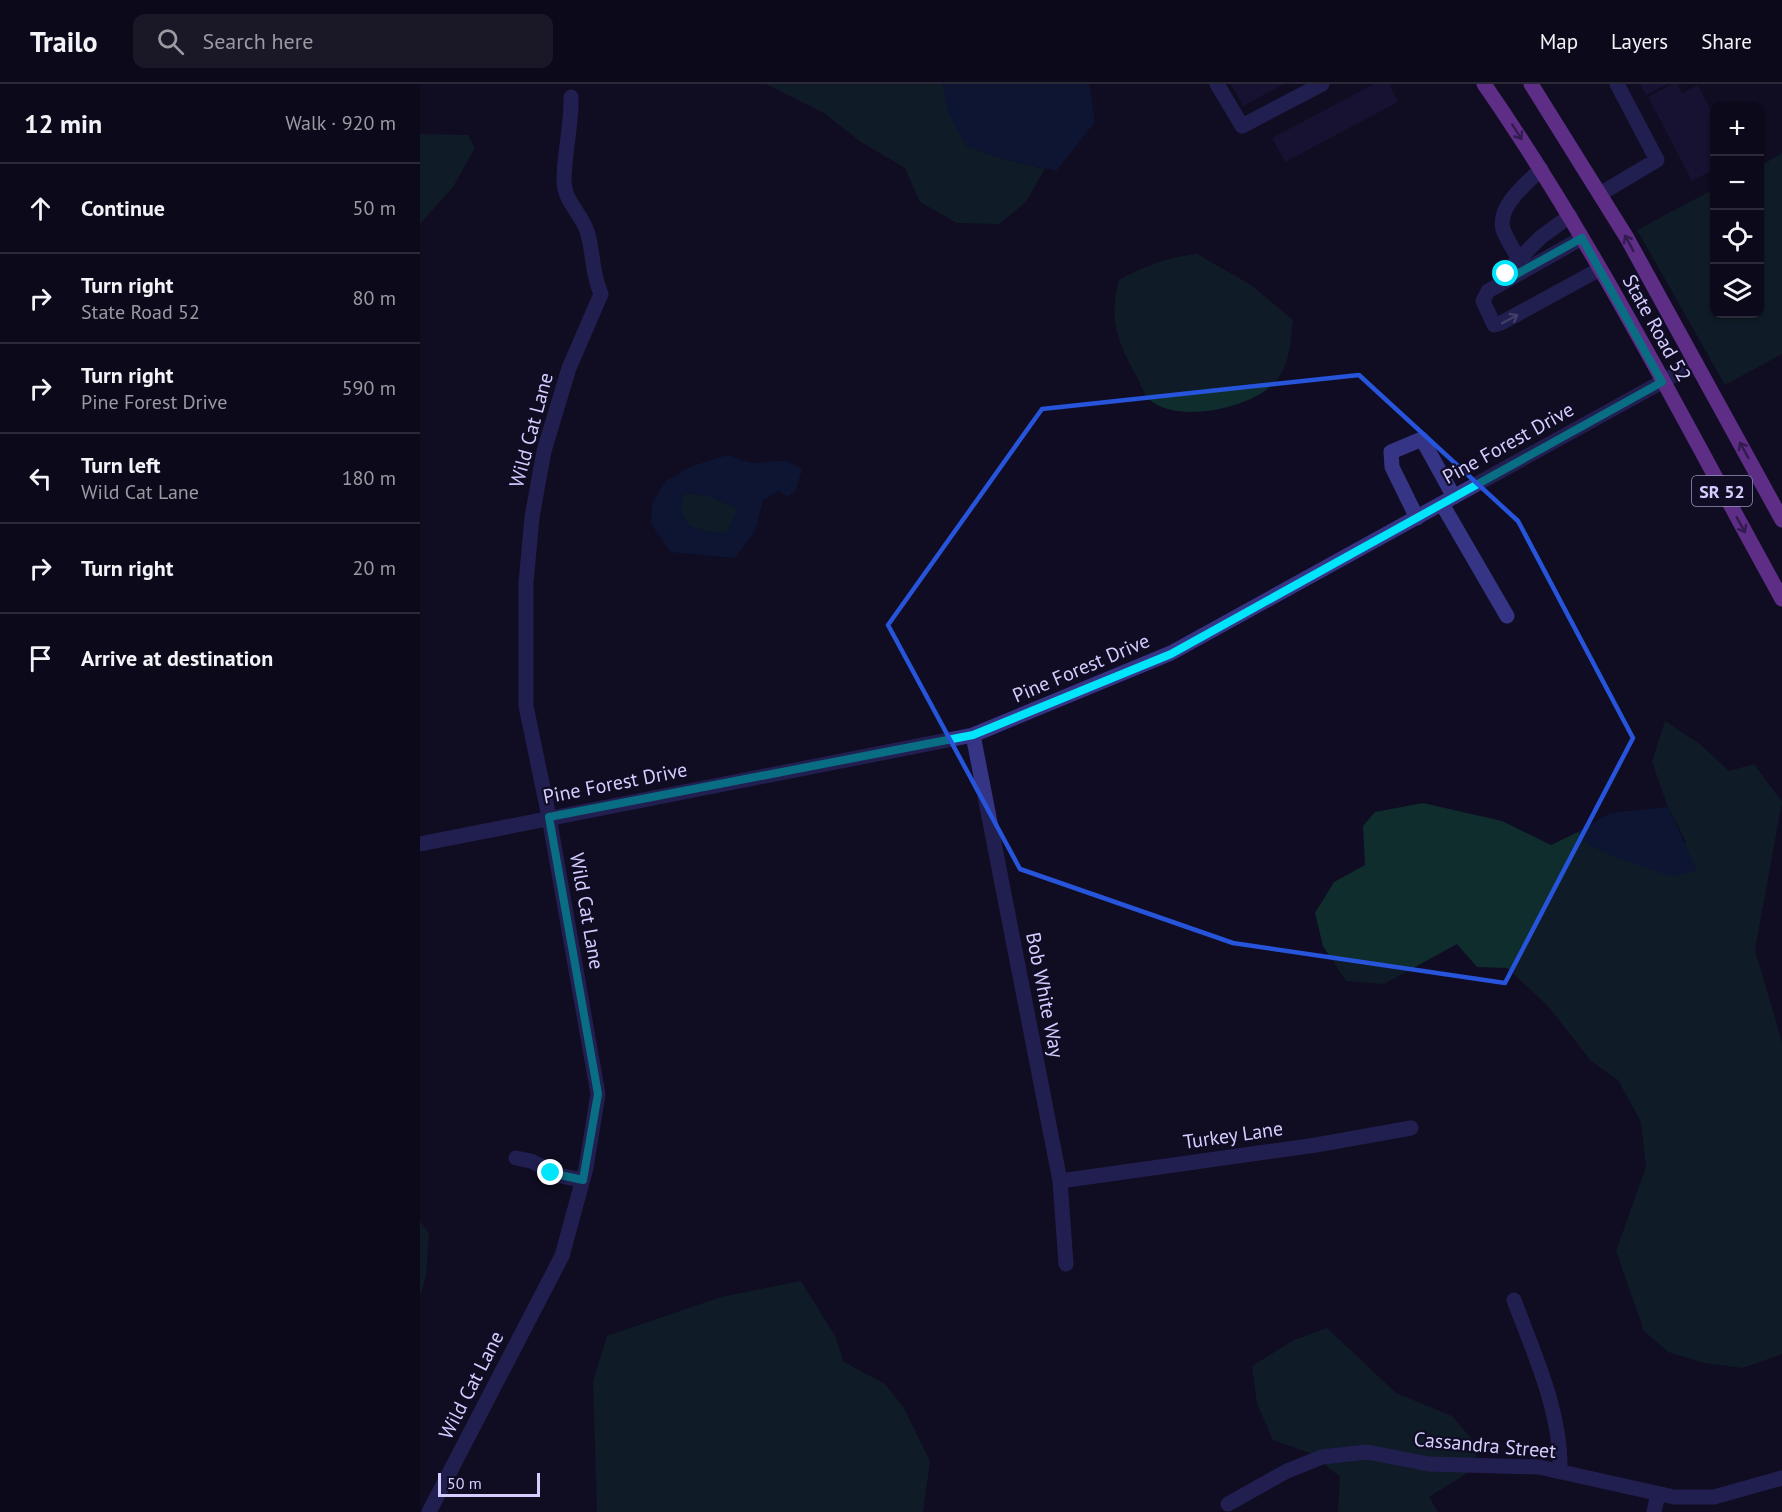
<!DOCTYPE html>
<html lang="en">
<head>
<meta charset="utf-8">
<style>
  :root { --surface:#0c091a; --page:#1a1727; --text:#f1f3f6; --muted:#9a9aa2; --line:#2c2a39 }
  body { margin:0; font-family:"PT Sans",sans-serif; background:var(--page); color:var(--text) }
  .controls { position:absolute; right:18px; top:18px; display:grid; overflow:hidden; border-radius:12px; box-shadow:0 2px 4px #0004 }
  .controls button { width:54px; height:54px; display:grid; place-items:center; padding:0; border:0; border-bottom:2px solid var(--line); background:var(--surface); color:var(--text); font:30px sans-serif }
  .scale { position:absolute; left:18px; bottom:15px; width:102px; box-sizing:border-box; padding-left:6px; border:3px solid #d3ceff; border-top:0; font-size:16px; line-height:21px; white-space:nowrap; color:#d3ceff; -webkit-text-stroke:4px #100c23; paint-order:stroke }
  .stop { position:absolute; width:18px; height:18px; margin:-14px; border:4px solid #00e5f9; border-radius:50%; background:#fff }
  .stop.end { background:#00e5f9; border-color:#fff; box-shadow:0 2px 6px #0008 }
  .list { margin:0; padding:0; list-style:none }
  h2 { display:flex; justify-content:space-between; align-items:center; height:78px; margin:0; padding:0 24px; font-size:26px }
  h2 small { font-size:20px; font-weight:400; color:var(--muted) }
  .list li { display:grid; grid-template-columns:39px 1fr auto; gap:18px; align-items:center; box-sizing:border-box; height:90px; padding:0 24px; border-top:2px solid var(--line) }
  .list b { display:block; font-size:22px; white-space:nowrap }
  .list p { margin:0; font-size:20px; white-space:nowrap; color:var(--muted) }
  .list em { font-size:20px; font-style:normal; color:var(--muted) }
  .icon { flex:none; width:33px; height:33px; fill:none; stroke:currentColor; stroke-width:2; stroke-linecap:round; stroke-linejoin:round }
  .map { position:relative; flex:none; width:1362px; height:1428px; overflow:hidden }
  header { display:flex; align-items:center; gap:36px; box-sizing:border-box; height:84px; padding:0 30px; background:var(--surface); border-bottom:2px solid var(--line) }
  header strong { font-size:28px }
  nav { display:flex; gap:33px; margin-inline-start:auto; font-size:21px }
  .search { width:420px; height:54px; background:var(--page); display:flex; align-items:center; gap:15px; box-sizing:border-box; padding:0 21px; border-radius:12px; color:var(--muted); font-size:22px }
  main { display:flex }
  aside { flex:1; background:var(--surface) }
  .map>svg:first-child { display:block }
</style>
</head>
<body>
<header>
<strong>Trailo</strong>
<div class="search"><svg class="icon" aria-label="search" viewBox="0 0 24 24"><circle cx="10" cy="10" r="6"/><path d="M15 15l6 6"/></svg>Search here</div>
<nav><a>Map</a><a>Layers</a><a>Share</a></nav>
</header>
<main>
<aside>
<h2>12 min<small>Walk · 920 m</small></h2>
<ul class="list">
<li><svg class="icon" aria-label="ahead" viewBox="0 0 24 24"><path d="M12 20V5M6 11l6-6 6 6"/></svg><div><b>Continue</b></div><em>50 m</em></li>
<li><svg class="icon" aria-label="right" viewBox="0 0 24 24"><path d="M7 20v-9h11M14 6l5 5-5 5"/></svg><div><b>Turn right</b><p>State Road 52</p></div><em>80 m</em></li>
<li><svg class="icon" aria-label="right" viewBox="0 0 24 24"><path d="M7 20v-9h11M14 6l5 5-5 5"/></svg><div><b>Turn right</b><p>Pine Forest Drive</p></div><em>590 m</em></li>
<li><svg class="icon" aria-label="left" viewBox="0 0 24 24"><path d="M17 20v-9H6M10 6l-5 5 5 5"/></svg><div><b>Turn left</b><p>Wild Cat Lane</p></div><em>180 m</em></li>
<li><svg class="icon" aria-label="right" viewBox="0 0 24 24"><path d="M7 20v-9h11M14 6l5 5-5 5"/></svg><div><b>Turn right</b></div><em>20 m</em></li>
<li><svg class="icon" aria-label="arrive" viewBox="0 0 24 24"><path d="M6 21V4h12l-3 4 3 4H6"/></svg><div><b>Arrive at destination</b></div></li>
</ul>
</aside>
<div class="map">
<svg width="1362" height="1428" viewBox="0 0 1362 1428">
  <rect width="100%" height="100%" fill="#100c23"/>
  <path fill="#0f2d2c" d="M346,0h177l23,62 34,12 45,11 -20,34 -26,21 -42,-1 -37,-21 -15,-34 -44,-26 -37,-29z
    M0,50l48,1 7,13 -22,39 -33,37z
    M1362,69v201l-57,31 -88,-155 77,-41v125h46v-148z
    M777,170l54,31 42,35c-3,24 -3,50 -23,67 -26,22 -94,37 -121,12 -5,-4 -8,-14 -11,-20 -20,-35 -30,-60 -19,-99 25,-14 49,-23 78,-26z
    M265,409l24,3 29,13 -11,23h-16l-21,-5c-8,-11 -13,-22 -5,-34z
    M1245,637l36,24 28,26 25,-7 28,38 -27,148 27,92v312l-39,14 -39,-5 -36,-11 -24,-21 -28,-80 30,-84 -5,-45 -23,-42 -27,-19 -43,-55 -41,-38 -30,-1 -20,-23 -73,40 -38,-3 -23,-35 -8,-33 19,-31 31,-17 -2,-39 12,-14 48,-9 79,18 49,24 27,-13 10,13 54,21 44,-24 -18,-35 -16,-45z
    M0,1137l9,12 -3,43 -6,21z
    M381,1197l34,55 9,26 41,22 19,24 26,53 -7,51h-326l-4,-131 14,-45 114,-39z
    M907,1244l69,65 56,23 26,30 -4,23 -45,28 9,15h-100l2,-35 -30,-24 -37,-13 -16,-36 -5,-38 42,-26z"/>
  <path fill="#092046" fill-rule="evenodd" d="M522,0h147l6,38 -39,49 -56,-13 -34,-12 -18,-34z
    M308,371c9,3 19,8 28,8 21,0 28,-8 46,7l-7,22 -8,5 -8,-6 -16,9 -8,31 -20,27 -64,-6 -20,-28 1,-21 14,-22 26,-15zM265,409l24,3 29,13 -11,23h-16l-21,-5c-8,-11 -13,-22 -5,-34z
    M1248,723l29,63 -25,7 -57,-20 -27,-12 -10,-13 32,-19z"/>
  <path fill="#201745" d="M811,0h53l-41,22z
    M954,0h15l9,18 -113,60 -13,-24z
    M1220,0h27l-21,11z
    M1252,0h6l4,9 16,-8 16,31v53l-22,12 -44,-84z"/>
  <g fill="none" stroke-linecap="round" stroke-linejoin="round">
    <path stroke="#363585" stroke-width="15" d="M797,0l25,42 80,-42
      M1180,110l57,-34 -40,-76
      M1162,154l-94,53 -5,10 11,24 7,-2 99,-54
      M1099,175c-5,-9 -13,-20 -16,-30 -6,-23 24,-46 38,-60
      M1093,181l28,-28 29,-21
      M1022,420l65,112
      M997,434l-25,-51 -1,-15 31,-13 32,58
      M553,651l87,446 6,83
      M0,760l553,-109 198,-82 525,-290
      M96,1074l15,3 30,15 22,4
      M640,1097l256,-36 95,-17
      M1094,1216c20,54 48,113 46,172
      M808,1420l59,-33 35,-14 45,-5 62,12 110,3 135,30h40l68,-19
      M9,1428l133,-256 24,-88 12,-74 -49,-277 -23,-111v-123l6,-66 12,-66 25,-83 32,-74c-10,-23 -7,-41 -14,-63 -6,-18 -23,-30 -23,-50 0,-29 8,-56 7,-84
      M1234,1428l4,-18"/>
    <path stroke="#bc55ff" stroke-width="15" d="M1064,0c113,163 202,342 298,515
      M1111,0l96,154 155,282"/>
  </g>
  <defs><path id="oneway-shaft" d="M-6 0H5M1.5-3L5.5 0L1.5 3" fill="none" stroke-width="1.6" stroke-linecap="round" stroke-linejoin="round" transform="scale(1.5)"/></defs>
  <g stroke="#5d2d86">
    <use href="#oneway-shaft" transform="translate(1097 48) rotate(57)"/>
    <use href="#oneway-shaft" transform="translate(1209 159) rotate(-119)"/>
    <use href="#oneway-shaft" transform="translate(1324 366) rotate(-119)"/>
    <use href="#oneway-shaft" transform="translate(1321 441) rotate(61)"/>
  </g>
  <use stroke="#7d7abc" href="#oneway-shaft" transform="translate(1090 235) rotate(-28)"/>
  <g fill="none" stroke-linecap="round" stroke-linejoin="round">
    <path stroke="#00e5f9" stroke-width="8" d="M131,1089l32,7 15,-86 -49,-277 424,-82 198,-81 491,-272 -80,-144 -76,42v-6"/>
  </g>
  <path d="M0 0H1362V1428H0ZM939,291l159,146 115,217 -128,245 -272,-40 -213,-74 -132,-244 154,-216z" fill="#100c23" fill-opacity=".55" fill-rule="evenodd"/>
  <path fill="none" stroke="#2654da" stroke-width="4.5" stroke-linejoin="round" d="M939,291l159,146 115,217 -128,245 -272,-40 -213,-74 -132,-244 154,-216z"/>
  <g text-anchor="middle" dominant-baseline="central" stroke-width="4.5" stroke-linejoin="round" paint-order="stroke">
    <rect fill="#100c23" stroke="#9894bd" stroke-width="1.5" x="1272" y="392" width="60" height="30" rx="4.5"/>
    <g font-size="18" font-weight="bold" fill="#d3ceff">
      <text x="1302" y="407">SR 52</text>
    </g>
    <g font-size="20" fill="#d3ceff" stroke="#100c23">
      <text transform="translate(1237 244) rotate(61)">State Road 52</text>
      <text transform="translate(111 346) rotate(-75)">Wild Cat Lane</text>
      <text transform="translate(1088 359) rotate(-29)">Pine Forest Drive</text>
      <text transform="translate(661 584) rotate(-23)">Pine Forest Drive</text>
      <text transform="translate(195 699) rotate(-11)">Pine Forest Drive</text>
      <text transform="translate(167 827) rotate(80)">Wild Cat Lane</text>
      <text transform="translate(625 911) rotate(79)">Bob White Way</text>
      <text transform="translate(813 1051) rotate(-8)">Turkey Lane</text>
      <text transform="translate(51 1301) rotate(-63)">Wild Cat Lane</text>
      <text transform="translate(1065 1361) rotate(5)">Cassandra Street</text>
    </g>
  </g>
</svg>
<div class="controls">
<button>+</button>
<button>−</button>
<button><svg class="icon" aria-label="locate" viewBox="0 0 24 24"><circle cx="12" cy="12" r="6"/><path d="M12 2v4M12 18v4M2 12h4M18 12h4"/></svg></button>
<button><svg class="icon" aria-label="layers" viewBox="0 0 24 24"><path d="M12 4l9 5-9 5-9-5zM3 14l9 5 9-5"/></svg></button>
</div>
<div class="scale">50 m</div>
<div class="stop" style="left:1086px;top:190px"></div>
<div class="stop end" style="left:131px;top:1089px"></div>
</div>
</main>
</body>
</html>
